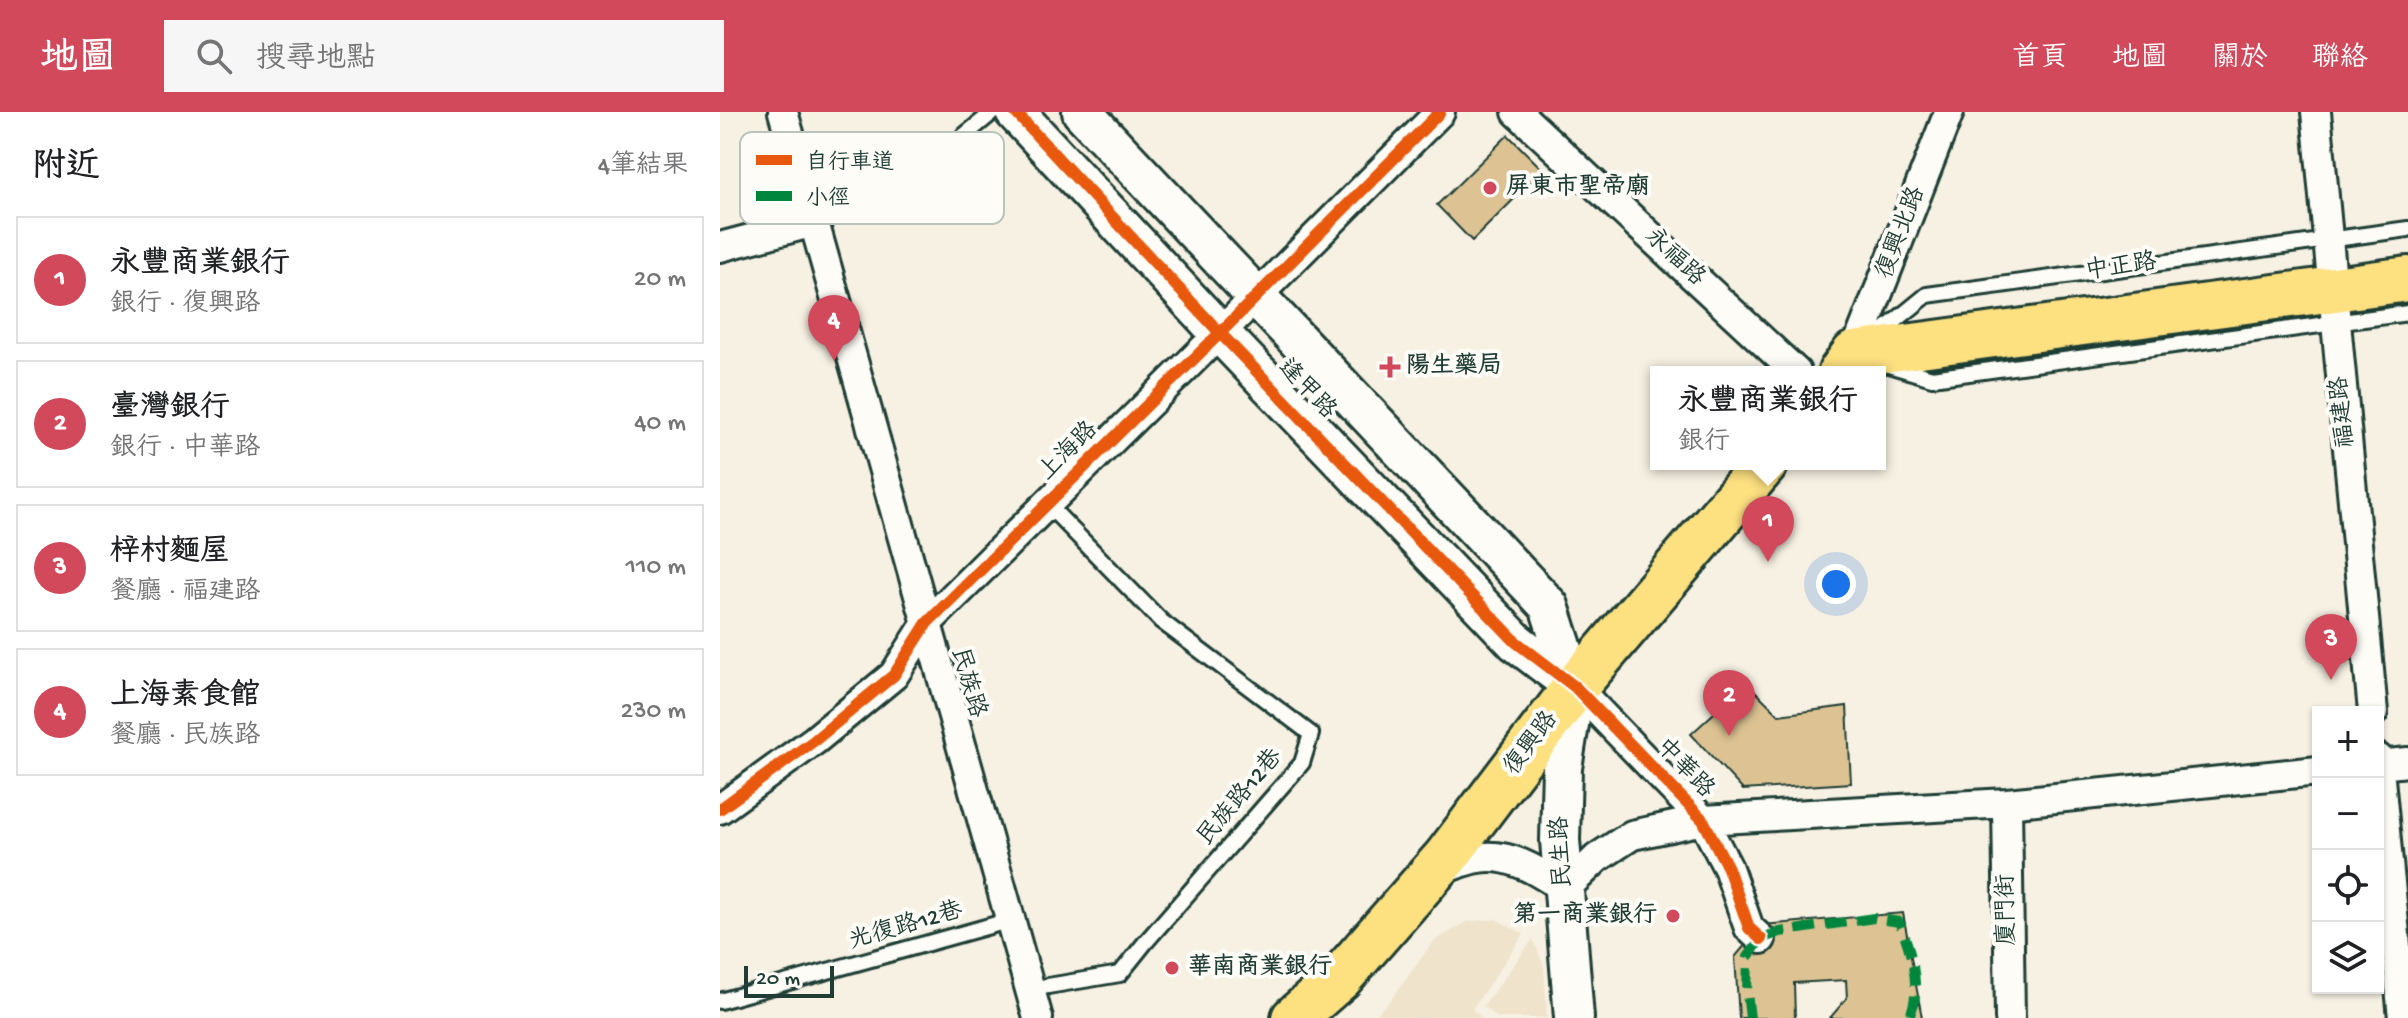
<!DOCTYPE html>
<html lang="zh-TW">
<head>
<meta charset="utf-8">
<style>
  :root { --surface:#fff; --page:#f6f6f6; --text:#202124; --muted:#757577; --line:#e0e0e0; --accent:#d1495b }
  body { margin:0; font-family:"Gochi Hand","LXGW WenKai TC",sans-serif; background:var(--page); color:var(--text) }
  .controls { position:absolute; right:24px; bottom:24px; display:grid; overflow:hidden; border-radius:0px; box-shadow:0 2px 6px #0004 }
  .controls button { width:72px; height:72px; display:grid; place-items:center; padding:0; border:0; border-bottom:2px solid var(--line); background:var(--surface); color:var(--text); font:40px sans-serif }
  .scale { position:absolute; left:24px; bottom:20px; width:90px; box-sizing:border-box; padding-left:8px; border:4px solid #1f3d34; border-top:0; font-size:22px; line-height:28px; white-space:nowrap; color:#1f3d34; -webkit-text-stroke:6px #fdfcf7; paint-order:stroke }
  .you { position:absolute; left:1116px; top:472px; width:28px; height:28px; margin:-20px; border:6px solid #fff; border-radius:50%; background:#1a73e8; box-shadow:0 0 0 12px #1a73e833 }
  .badge { display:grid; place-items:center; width:52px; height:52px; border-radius:50%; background:var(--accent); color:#fff; font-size:26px; font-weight:700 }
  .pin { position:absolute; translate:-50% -66px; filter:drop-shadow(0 2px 4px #0008) }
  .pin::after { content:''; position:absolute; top:42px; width:28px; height:24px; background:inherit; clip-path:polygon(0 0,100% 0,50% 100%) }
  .popup { position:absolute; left:930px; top:254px; width:236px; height:104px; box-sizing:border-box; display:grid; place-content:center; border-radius:0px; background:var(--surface); filter:drop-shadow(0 2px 6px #0005); font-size:26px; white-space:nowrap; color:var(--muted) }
  .popup b { font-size:30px; color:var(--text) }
  .popup::after { content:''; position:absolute; left:50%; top:100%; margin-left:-16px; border:16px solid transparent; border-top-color:var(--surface) }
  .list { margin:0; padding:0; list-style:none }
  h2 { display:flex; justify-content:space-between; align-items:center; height:104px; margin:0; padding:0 32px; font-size:34px }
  h2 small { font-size:26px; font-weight:400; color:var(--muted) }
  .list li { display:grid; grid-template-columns:52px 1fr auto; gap:24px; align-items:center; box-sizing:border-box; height:128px; margin:0 16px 16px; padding:0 16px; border:2px solid var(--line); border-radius:0px }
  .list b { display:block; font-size:30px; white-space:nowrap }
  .list p { margin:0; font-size:26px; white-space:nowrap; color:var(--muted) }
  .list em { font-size:26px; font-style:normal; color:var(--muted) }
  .icon { flex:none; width:44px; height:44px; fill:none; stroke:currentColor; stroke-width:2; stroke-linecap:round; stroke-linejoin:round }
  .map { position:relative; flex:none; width:1688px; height:906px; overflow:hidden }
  header { display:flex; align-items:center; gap:48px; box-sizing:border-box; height:112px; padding:0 40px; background:var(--accent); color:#fff }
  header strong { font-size:38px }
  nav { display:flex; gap:44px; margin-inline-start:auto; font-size:28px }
  .search { width:560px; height:72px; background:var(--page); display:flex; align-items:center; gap:20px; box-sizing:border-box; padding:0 28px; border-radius:0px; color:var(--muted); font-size:30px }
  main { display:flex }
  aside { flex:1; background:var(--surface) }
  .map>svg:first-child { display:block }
</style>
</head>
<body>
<header>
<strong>地圖</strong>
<div class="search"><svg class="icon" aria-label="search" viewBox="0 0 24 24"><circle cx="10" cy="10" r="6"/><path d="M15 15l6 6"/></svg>搜尋地點</div>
<nav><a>首頁</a><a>地圖</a><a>關於</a><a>聯絡</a></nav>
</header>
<main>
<aside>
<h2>附近<small>4筆結果</small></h2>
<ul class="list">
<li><span class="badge">1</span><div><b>永豐商業銀行</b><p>銀行 · 復興路</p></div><em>20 m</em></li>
<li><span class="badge">2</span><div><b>臺灣銀行</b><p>銀行 · 中華路</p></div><em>40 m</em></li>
<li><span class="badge">3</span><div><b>梓村麵屋</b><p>餐廳 · 福建路</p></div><em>110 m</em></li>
<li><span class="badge">4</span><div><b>上海素食館</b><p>餐廳 · 民族路</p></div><em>230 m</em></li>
</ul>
</aside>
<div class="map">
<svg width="1688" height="906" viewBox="0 0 1688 906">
  <rect width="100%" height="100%" fill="#f7f1e3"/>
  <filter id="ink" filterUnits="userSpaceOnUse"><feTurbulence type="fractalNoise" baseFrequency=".0125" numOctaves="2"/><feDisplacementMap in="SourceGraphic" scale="16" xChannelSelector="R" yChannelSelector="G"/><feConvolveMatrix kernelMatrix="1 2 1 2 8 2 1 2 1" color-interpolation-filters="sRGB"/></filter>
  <g filter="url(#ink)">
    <path fill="#efe3cb" d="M776,807l28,15 -52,75 10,9h-109l19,-20 42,-57 33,-19z
      M813,827l11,27 3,52h-49l-15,-12z"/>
    <path fill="#ddc393" stroke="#1f3d34" stroke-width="2" d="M788,23l35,35 -71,71 -35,-36z
      M1027,571l32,32 68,-9 4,77 -108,7 -52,-56z
      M1183,801l19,105h-92l17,-20 -1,-18 -52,3 1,35h-56l-4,-61 27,-32z"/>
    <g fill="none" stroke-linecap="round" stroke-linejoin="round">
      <defs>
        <path id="lane" d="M94,110l84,-32 95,-78
          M1153,227l54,-44 481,-66
          M1169,253l43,13 476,-65
          M310,877l90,-15 24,-30 158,-181 9,-29 -150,-113 -114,-117
          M0,889l291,-81"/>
        <path id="street" d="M63,0l255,906
          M797,0l279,260
          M1596,0l57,600
          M0,135l94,-25
          M1134,242l95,-242
          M855,575l128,133 25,48 21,60 12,11
          M1658,646l25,260
          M1658,653l30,-3
          M1287,691l3,215
          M0,697l95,-69 79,-65 33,-52 293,-290 220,-221
          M717,759c12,-4 24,-9 36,-12 34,-9 65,12 92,30l32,-31 35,-23 71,-15 304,-17 311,-32"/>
        <path id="secondary" d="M295,0l205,221 296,309 59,45
          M362,0l467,494 26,81 -13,81 -2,72 14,178"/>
        <path id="primary" d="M1121,260l13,-18 554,-75
          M574,906l46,-40 106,-121 129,-170 190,-223"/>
      </defs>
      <use href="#lane" stroke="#1f3d34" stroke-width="20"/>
      <use href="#street" stroke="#1f3d34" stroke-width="34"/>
      <use href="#secondary" stroke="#1f3d34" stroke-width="44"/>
      <use href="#primary" stroke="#1f3d34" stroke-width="50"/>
      <use href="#lane" stroke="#fdfcf7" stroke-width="14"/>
      <use href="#street" stroke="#fdfcf7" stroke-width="28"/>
      <use href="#secondary" stroke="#fdfcf7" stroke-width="38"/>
      <use href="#primary" stroke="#fde080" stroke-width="44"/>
      <path stroke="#00873e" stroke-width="10" stroke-dasharray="20 10" stroke-linecap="butt" d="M1030,906l-3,-25 1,-36 13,-18 19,-7 94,-14 25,4c11,24 25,72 9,96"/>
      <defs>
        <path id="cycleway" d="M295,0l205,221 296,309 59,45 128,133 25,48 21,60 12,11
          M0,697l95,-69 79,-65 33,-52 293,-290 220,-221"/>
      </defs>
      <use href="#cycleway" stroke="#fdfcf7" stroke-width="17"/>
      <use href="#cycleway" stroke="#e8590c" stroke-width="12"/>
    </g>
  </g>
  <g fill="#d1495b" stroke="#fdfcf7" stroke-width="3">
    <circle cx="770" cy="76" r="8"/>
    <path d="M666 243h8v8h8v8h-8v8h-8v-8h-8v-8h8z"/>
    <circle cx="953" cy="804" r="8"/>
    <circle cx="452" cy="856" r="8"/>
  </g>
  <g text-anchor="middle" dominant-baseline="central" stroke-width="8" stroke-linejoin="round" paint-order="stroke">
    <g font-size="24" font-weight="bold" fill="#1f3d34" stroke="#fdfcf7" text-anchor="start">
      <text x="786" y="76">屏東市聖帝廟</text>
      <text x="686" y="255">陽生藥局</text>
      <text x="937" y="804" text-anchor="end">第一商業銀行</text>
      <text x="468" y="856">華南商業銀行</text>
    </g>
    <g font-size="24" fill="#1f3d34" stroke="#fdfcf7">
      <text transform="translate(1182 121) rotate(-69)">復興北路</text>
      <text transform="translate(954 146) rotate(43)">永福路</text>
      <text transform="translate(1401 156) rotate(-8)">中正路</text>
      <text transform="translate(586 278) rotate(46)">逢甲路</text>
      <text transform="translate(1624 300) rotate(-96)">福建路</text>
      <text transform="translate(349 340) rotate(-45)">上海路</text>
      <text transform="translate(247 571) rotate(74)">民族路</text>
      <text transform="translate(812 632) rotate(-53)">復興路</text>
      <text transform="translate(964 657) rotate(46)">中華路</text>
      <text transform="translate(521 686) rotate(-50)">民族路12巷</text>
      <text transform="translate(843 740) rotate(-93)">民生路</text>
      <text transform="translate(1288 798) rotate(-91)">廈門街</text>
      <text transform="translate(186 815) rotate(-16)">光復路12巷</text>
    </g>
  </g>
  <rect x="20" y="20" width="264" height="92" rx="12" fill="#fdfcf7" stroke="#bac3bc" stroke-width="2"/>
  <rect x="36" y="43" width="36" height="10" fill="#e8590c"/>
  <rect x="36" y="79" width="36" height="10" fill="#00873e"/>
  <g font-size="22" fill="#1f3d34">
    <text x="86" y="56">自行車道</text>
    <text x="86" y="92">小徑</text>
  </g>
</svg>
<div class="controls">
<button>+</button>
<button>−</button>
<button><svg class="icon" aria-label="locate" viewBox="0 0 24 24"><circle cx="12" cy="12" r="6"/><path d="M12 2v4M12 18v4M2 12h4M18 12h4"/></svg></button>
<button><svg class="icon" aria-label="layers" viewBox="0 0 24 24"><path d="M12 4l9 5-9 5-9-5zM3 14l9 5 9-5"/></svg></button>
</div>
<div class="scale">20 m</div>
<div class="you"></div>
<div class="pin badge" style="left:1048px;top:450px">1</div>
<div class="popup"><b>永豐商業銀行</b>銀行</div>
<div class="pin badge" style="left:1009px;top:624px">2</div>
<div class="pin badge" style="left:1611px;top:568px">3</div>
<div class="pin badge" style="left:114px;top:249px">4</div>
</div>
</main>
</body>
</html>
